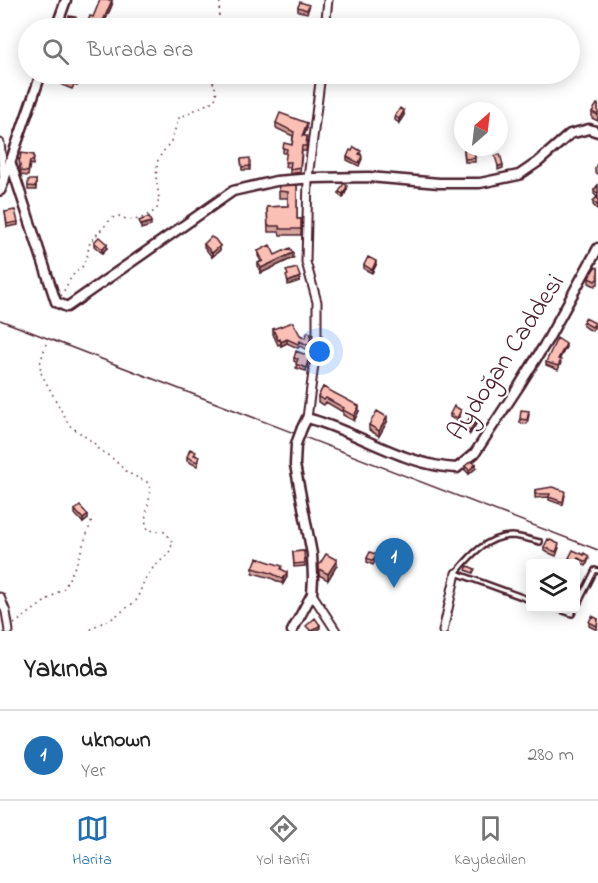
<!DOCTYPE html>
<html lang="tr">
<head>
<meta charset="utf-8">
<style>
  :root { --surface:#fff; --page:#f2f2f2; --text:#222; --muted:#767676; --line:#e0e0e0; --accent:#1f6fb2 }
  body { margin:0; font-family:"Indie Flower",sans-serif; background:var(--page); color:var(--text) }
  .controls { position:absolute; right:18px; bottom:18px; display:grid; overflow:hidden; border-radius:6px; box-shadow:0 3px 15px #0003 }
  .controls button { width:54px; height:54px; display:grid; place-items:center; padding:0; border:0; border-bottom:2px solid var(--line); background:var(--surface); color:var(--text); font:30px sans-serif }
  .compass { position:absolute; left:454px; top:102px; width:54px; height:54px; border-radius:50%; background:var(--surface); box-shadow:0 3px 15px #0003; rotate:28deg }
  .you { position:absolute; left:320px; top:352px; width:21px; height:21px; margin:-15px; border:4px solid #fff; border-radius:50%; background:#1a73e8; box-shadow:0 0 0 9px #1a73e833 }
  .badge { display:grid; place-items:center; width:39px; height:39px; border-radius:50%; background:var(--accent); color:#fff; font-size:20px; font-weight:700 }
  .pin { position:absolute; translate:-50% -50px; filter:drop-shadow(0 2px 3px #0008) }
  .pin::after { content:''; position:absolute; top:32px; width:21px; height:18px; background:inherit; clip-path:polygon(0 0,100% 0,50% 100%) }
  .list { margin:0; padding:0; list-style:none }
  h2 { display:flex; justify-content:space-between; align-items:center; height:78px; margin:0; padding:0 24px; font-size:26px }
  h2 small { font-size:20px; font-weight:400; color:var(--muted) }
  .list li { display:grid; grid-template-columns:39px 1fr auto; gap:18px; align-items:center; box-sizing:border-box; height:90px; padding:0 24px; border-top:2px solid var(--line) }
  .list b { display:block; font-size:22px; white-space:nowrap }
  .list p { margin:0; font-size:20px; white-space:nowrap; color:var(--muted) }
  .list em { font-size:20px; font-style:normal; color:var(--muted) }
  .icon { flex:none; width:33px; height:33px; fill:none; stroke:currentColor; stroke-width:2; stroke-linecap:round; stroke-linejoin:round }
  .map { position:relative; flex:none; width:598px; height:631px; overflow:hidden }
  .search { position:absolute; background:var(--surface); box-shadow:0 3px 15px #0003; left:18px; right:18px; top:18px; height:66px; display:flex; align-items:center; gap:15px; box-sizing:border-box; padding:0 21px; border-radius:33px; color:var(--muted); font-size:22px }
  .sheet { height:168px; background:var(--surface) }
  nav { display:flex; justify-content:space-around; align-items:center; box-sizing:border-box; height:84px; border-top:2px solid var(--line); background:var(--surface); font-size:16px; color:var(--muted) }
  nav a { display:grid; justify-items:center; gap:3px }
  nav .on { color:var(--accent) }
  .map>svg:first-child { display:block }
</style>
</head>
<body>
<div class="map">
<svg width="598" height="631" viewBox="0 0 598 631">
  <rect width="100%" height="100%" fill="#fff"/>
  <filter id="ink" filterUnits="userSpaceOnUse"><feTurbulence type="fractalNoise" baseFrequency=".0167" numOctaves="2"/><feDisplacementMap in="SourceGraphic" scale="12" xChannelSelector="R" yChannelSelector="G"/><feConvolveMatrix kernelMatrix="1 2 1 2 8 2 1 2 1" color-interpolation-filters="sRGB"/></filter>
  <g filter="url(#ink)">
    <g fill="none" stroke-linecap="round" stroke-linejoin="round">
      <defs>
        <path id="service" d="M530,600l-74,-27c14,-17 30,-36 55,-37 9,0 20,4 29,6
          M555,608l17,6 3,-6
          M576,608l19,-38 3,1"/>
        <path id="minor" d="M325,28l3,-28
          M0,143l4,37
          M307,418l10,-76v-40l-11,-40 2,-84 13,-104
          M312,594l24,37
          M0,597l6,15 3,19
          M443,631l13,-58"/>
        <path id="tertiary" d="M56,28l10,-28
          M10,161l46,141 11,5 166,-116 43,-10 38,-3 55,-1 70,6h41l39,-8 19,-13 32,-28 19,-5 9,3
          M4,180l37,-106
          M302,428l5,-10c50,13 97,48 150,50l18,-15 44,-67 28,-45 51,-93
          M292,631l20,-37 1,-16 -1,-24 -17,-89 1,-21"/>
        <path id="secondary" d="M0,190l4,-10"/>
      </defs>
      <use href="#service" stroke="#4a1f2b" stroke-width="8"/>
      <use href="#minor" stroke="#4a1f2b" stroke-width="11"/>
      <use href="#tertiary" stroke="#4a1f2b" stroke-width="13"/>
      <use href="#secondary" stroke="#4a1f2b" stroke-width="14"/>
      <path stroke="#4a1f2b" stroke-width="1.5" stroke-dasharray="1.5 4.5" stroke-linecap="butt" d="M218,28l2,-28
        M61,296l11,-20 10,-9 5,-11 3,-14 22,-24 7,-2c14,8 26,2 38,-7l2,-11 -3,-21 2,-18 13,-18 8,-23 36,-18 2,-11 -4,-3 1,-12
        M46,344l-6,20 1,9 28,52 25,18 4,6 14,9 16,15 19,9 4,8 -6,30 3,10 17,2 8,10 -4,11 -16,15 -8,11 -9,22 -23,17 -20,9 -3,4
        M14,624l51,-37 12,-25 15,-42"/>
      <use href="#service" stroke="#fff" stroke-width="3"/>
      <use href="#minor" stroke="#fff" stroke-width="7"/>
      <use href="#tertiary" stroke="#fff" stroke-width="8"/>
      <use href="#secondary" stroke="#fff" stroke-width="9"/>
      <path stroke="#4a1f2b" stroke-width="1.5" d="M0,320l598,230"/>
      <defs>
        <path id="tertiary-bridge" d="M296,444l6,-16"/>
      </defs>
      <use href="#tertiary-bridge" stroke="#4a1f2b" stroke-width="13" stroke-linecap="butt"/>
      <use href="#tertiary-bridge" stroke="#fff" stroke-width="8"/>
    </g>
    <path fill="#d7a49c" stroke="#4a1f2b" stroke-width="1.5" d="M112,5l-10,23h-15v-4l6,-7z
      M298,7l11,1 -2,5 -9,-2z
      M52,74h31l-6,12 -3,-1 -2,4 -10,-4v-5l-10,-4z
      M598,105v16l-6,-3v-6z
      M404,115l-5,8 -4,-3v-4z
      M276,123l31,5 -3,8 3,5 -1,10h-4l-2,21 -10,2v-7h-5l2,-14h-4v-5l9,-3 1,-9 -17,-8z
      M474,149l1,13h-10l-1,-12z
      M361,154v1l1,4 -3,7 -12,-6v-3z
      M19,159h15l-1,6 -3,-1 -2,12 -7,-1z
      M241,159l9,7v4h-8z
      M598,162v12l-3,-1v-5z
      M36,180v10h-8v-4z
      M297,185v34h4v16h-21l-1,-3h-11l-1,-25 21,-1v-8h-9v-12z
      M598,185v25l-5,-5v-4l4,-4 -3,-3v-4z
      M347,189l-4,9 -4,-3v-3z
      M5,212l13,10v3l-11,2z
      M94,242l13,6 -5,5 -8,-7z
      M204,244l16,6 -8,7 -8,-10z
      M258,251l17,4 18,3 -32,15 -3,-6v-4l3,-2 -3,-5z
      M364,265h12l-4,8 -8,-4z
      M598,268v16h-1l-2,2 -6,-3v-5z
      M583,322l12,4 -3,5 -9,-5z
      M273,329l27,6 5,3h6l-2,13 -9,-5 -2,2 -11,-5 -6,3 -1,-2 -2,1 -5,-11z
      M566,347l-7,12 2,4 -3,7 -12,-5v-3z
      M294,358l15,1 -3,12 -10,-3 1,-5 -3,-2z
      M323,387l36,24 -5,10 -11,-6v-3l-17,-10 -2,3 -6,-3v-5z
      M461,413l-4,8 -7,-4v-3z
      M529,415l-2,9 -7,-1v-4z
      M387,422l-8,14 -10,-6v-5z
      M476,424l-6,10 -6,-3v-4z
      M196,455l3,6 -2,5 -10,-5v-4z
      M465,466l11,2 -7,6 -4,-4z
      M535,490l30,5 -2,10 -14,-5v-3l-14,1z
      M75,510l13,9 -5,4 -8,-9z
      M544,547l15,1 -3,8 -12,-5z
      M304,551l1,15 -11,1 -1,-15z
      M367,558h10l-4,7 -6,-3z
      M569,558l20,1 -3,7 -8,-4 -2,3v-1l-7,-2z
      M319,565h18l-9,15 -9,-5z
      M253,568l29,2 5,7 -4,7 -12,-6 -18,-5z
      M598,619l-1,11 -8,-4v-4z"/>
    <path fill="#af867f" stroke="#4a1f2b" stroke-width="1.5" d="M112,0v5l-10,23h-2z
      M79,74h4l-6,12v-7z
      M404,111v4l-5,8v-4z
      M307,123v5l-5,12v-4z
      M503,165v3l-5,2v-4z
      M347,186v3l-4,9v-4z
      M151,222v4l-10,3v-4z
      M107,244v4l-5,5v-4z
      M220,246v4l-8,7v-4z
      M293,253v5l-32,15v-5z
      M376,261v4l-4,8v-3z
      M300,277v4l-12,4v-3z
      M287,339v4l-6,3v-4z
      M566,344v3l-8,15v-3z
      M359,406v5l-5,10v-5z
      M387,417v5l-8,14v-5z
      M476,420v4l-6,10v-3z
      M476,464v4l-7,6v-4z
      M88,515v4l-5,4v-4z
      M337,560v5l-9,15v-6z
      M287,572v5l-4,7v-5z
      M320,625v3l-4,3h-4z"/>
    <path fill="#fabfb5" stroke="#4a1f2b" stroke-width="1.5" d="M100,0h12l-12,28h-3l-10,-4 3,-8 3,1z
      M300,2l9,3 -2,5 -9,-3z
      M69,16l7,1 -3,11 -7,-2z
      M377,21l7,4 -2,3h-12l3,-6 3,2z
      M63,74h16l-2,5 -3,-1 -2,4 -10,-5 2,-3z
      M597,104l1,1v10l-6,-3z
      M400,108l4,3 -5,8 -4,-3z
      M280,113l27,10 -5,13h5l-1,10h-4l-2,21 -10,2 1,-7h-6l2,-13 -4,-1 1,-5 8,2 2,-13 -18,-9z
      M354,147l7,4 -2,3 3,2 -3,7 -12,-6 3,-7 2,1z
      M474,149l1,9 -10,1 -1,-9z
      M21,153l13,2 -1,6h-3l-2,11 -7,-1 -2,-12h1z
      M500,154l3,11 -5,1 -3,-10z
      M250,158v8l-8,1 -1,-8z
      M28,180h8v7l-8,-1z
      M344,183l3,3 -4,8 -4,-2z
      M297,185v34h4v10h-21l-1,-3h-11l-1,-19 21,-1v-14l-9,-1v-5z
      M598,185v9l-4,-4z
      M598,197v9l-5,-5z
      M15,210l3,12 -11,2 -2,-12z
      M149,217l2,5 -10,3 -2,-4z
      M99,237l8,7 -5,5 -8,-7z
      M211,237l4,2 5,7 -8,7 -8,-9z
      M270,245l5,10 15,-7 3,5 -32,15 -3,-5 5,-2 -5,-10z
      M368,257l8,4 -4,9 -8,-5z
      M595,267l3,1v11h-1l-2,2 -6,-3z
      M297,268l3,9 -12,5 -2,-6 2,-1 -2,-4z
      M585,318l10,5 -3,4 -9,-5z
      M293,322l7,13 5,3 3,-6 3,1 -2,13 -9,-5 -2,3 -11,-5 -6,3 -1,-3 -2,1 -5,-11z
      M557,338l9,6 -8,15 3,1 -3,6 -12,-4z
      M296,351l13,5 -3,12 -10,-4 2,-5 -4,-1z
      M323,387l36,19 -5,10 -11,-6 1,-2 -18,-10 -2,2 -6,-3z
      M454,406l7,4 -4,8 -7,-4z
      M521,410l8,1 -2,9 -7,-1z
      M377,411l10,6 -8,14 -10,-6z
      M470,417l6,3 -6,11 -6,-4z
      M190,449l6,3 -2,3 5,2 -2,5 -10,-5z
      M471,461l5,3 -7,6 -4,-4z
      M552,487l13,4 -2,11 -14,-5 1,-3h-15v-4z
      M80,506l8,9 -5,4 -8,-9z
      M548,539l11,5 -3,8 -12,-5z
      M573,550l11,5v-2l5,3 -3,6 -8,-4 -2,4 -7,-4z
      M304,551l1,12 -11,1 -1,-12z
      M370,552l7,3 -4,6 -6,-3z
      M326,554l11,6 -9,14 -9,-5v-4z
      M257,558l25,8 -1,3 6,3 -4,7 -12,-6 -18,-5z
      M468,566l7,3 -2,4 -7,-3z
      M592,616l6,3 -1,7 -8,-4z
      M315,618l5,7 -8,6h-1l-5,-5z"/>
  </g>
  <g text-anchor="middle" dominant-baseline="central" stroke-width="4.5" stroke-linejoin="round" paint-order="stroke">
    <g font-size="26" fill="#4a1f2b" stroke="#fff">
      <text transform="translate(507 358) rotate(-57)">Aydoğan Caddesi</text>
    </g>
  </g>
</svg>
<div class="controls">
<button><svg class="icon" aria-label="layers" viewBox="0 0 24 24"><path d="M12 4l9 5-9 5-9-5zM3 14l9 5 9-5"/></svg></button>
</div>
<svg class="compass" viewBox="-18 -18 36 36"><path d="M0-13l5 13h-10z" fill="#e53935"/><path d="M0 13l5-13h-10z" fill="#767676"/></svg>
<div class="you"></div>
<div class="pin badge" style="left:394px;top:588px">1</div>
<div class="search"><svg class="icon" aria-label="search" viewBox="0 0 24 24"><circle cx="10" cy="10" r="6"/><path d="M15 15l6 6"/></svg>Burada ara</div>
</div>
<section class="sheet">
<h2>Yakında<small></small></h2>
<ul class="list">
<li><span class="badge">1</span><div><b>uknown</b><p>Yer</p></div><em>280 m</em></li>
</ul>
</section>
<nav>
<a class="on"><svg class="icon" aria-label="map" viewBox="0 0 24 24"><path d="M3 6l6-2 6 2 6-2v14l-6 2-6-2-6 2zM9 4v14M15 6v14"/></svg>Harita</a>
<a><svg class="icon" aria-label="directions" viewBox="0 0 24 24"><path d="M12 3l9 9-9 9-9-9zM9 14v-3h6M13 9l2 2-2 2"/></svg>Yol tarifi</a>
<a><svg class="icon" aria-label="saved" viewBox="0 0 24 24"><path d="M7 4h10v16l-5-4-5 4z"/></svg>Kaydedilen</a>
</nav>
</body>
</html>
